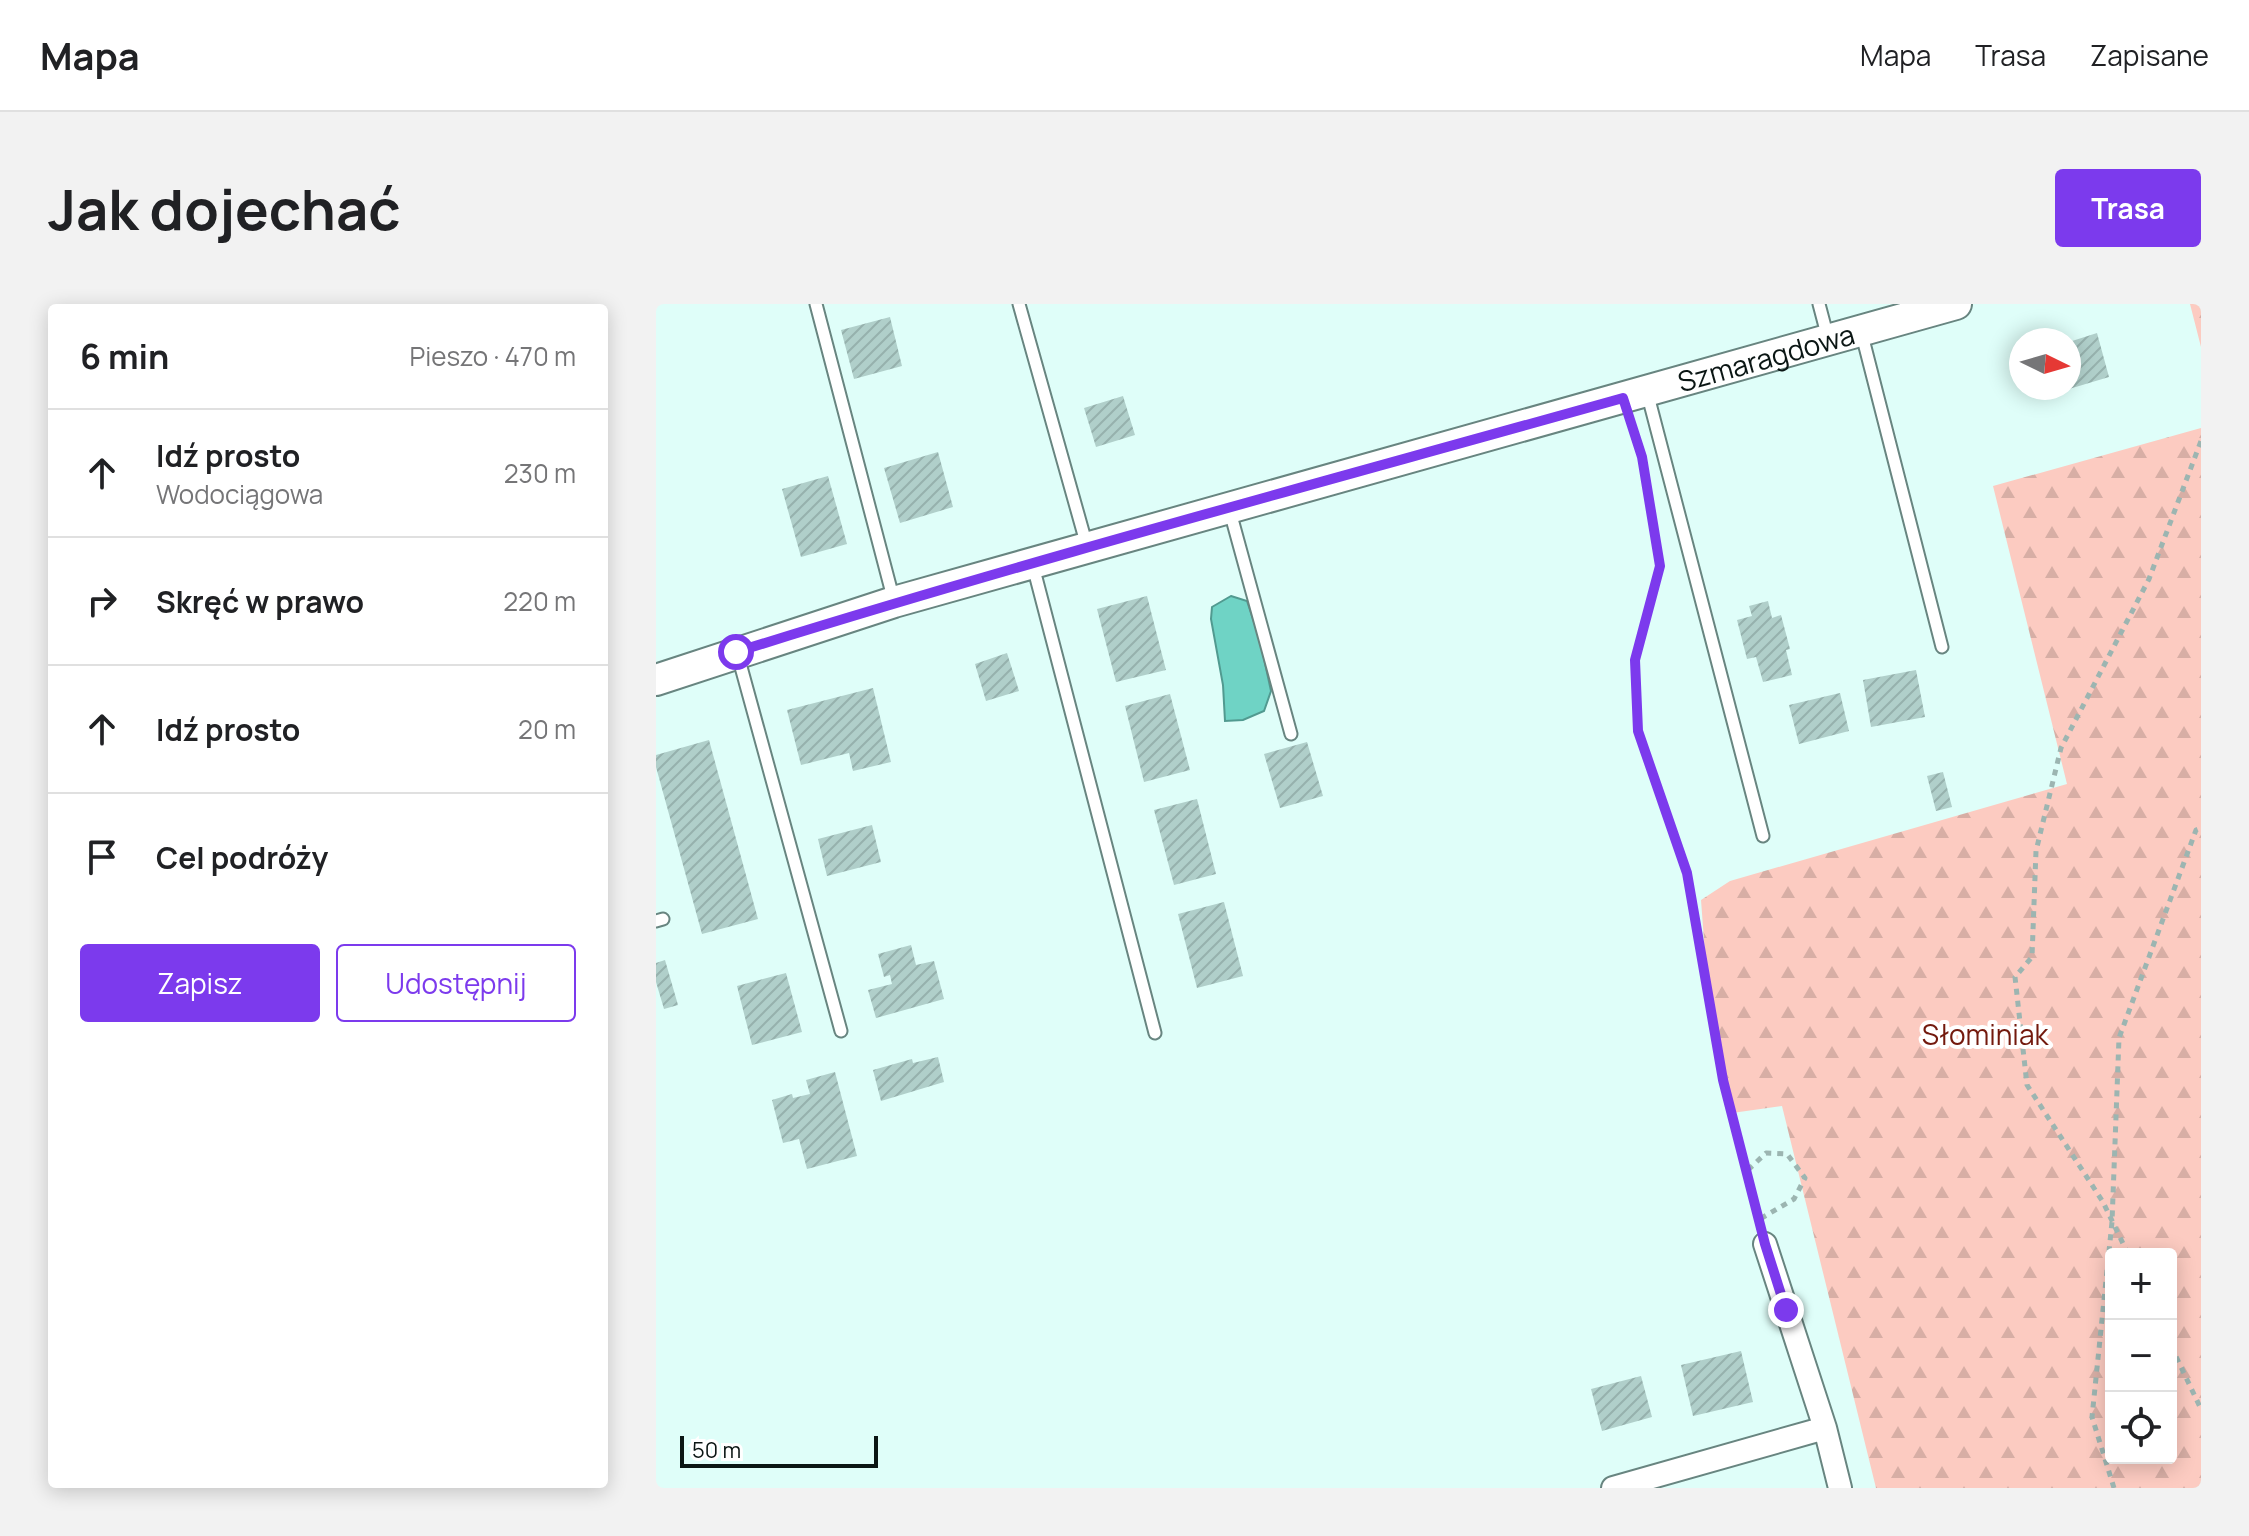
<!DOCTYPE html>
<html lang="pl">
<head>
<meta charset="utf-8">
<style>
  :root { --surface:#fff; --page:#f2f2f2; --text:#202124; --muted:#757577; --line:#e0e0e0; --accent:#7c3aed }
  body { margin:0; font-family:Manrope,sans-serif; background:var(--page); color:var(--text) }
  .controls { position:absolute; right:24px; bottom:24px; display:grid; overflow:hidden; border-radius:8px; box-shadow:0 4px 20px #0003 }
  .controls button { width:72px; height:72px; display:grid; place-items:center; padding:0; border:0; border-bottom:2px solid var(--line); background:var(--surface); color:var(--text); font:40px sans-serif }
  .compass { position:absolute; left:1353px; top:24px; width:72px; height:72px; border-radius:50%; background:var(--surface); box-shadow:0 4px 20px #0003; rotate:95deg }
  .scale { position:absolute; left:24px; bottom:20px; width:198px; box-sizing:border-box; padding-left:8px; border:4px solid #0b1614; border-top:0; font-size:22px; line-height:28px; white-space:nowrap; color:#0b1614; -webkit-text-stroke:6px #fff; paint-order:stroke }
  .stop { position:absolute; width:24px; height:24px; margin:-18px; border:6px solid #7c3aed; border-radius:50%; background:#fff }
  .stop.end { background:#7c3aed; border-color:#fff; box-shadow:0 2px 8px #0008 }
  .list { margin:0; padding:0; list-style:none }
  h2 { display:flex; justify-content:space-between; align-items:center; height:104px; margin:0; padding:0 32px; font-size:34px }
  h2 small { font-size:26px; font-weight:400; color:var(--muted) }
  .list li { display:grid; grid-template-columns:52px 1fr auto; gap:24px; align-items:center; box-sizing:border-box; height:128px; padding:0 32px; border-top:2px solid var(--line) }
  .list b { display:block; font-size:30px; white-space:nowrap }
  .list p { margin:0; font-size:26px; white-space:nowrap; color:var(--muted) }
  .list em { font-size:26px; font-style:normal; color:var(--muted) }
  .actions { display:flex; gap:16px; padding:24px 32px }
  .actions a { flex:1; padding:18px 0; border:2px solid var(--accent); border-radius:8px; text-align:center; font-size:28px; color:var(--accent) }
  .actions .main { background:var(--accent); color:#fff }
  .icon { flex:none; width:44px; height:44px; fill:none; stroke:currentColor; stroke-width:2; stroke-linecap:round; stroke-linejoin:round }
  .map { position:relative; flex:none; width:1545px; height:1184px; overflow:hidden; border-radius:8px }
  header { display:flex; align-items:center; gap:48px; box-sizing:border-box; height:112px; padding:0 40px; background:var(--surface); border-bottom:2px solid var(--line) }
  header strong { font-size:38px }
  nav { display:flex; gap:44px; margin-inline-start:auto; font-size:28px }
  .intro { display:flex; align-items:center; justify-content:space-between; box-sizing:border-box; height:192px; padding:0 48px }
  h1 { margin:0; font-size:56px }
  .button { padding:20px 36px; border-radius:8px; background:var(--accent); color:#fff; font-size:28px; font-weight:700 }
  main { display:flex; gap:48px; padding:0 48px }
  aside { flex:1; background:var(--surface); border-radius:8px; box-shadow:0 4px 20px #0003 }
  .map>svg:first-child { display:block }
</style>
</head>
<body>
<header>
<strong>Mapa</strong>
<nav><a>Mapa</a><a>Trasa</a><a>Zapisane</a></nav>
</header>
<div class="intro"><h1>Jak dojechać</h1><a class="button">Trasa</a></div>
<main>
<aside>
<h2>6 min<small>Pieszo · 470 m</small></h2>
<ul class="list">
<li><svg class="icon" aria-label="ahead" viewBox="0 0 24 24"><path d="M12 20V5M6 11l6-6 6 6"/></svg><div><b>Idź prosto</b><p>Wodociągowa</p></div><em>230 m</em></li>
<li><svg class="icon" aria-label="right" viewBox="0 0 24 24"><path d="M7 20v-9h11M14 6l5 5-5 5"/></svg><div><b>Skręć w prawo</b></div><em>220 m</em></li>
<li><svg class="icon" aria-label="ahead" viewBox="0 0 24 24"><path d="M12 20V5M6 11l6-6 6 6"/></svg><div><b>Idź prosto</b></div><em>20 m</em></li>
<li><svg class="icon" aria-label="arrive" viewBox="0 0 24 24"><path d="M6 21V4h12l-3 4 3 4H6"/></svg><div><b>Cel podróży</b></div></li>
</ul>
<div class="actions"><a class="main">Zapisz</a><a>Udostępnij</a></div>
</aside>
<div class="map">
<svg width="1545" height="1184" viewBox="0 0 1545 1184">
  <defs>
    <pattern id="forest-firs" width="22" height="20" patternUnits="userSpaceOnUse" patternTransform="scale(2)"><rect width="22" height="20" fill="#fccbc1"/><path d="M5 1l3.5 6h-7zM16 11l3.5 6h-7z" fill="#d7aea5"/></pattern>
    <pattern id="building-hatch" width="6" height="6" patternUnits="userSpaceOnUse" patternTransform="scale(2)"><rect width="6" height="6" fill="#b0cfca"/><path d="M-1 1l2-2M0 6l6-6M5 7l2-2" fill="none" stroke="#96b1ad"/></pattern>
  </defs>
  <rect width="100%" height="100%" fill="#dffef9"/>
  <path fill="url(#forest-firs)" fill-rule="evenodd" d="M1534,0h11v43z
    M1545,124v1060h-325l-94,-382 -50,7 -24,-119 -7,-94 29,-19 337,-97 -74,-298zM1455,950h60v204h-60z"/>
  <path fill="#6fd3c5" stroke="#519a90" stroke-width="2" d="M575,292l16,5 13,39 11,51 -7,20 -21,9 -18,1 -2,-36 -12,-66 1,-12z"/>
  <path fill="url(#building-hatch)" d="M234,13l12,49 -48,13 -13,-49z
    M1441,29l12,44 -40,12v-47z
    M1387,84h26v1l-24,7z
    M467,92l12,39 -39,12 -12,-39z
    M282,148l15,55 -53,16 -16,-55z
    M172,172l19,68 -46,13 -19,-68z
    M491,292l19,74 -50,12 -19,-73z
    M1112,297l4,17 9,-3 9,34 -4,1 6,25 -29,7 -7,-25 -9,2 -10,-39 15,-4 -3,-10z
    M351,349l12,38 -33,10 -11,-37z
    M1260,366l9,47 -54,10 -8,-47z
    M217,384l18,74 -38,9 -4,-18 -48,12 -14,-55z
    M1184,389l9,38 -50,13 -10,-39z
    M514,390l20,76 -46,12 -19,-76z
    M53,436l49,179 -56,15 -46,-167v-12z
    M651,438l16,54 -43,12 -16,-54z
    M1287,468l9,35 -16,4 -9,-35z
    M541,495l19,75 -42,11 -20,-75z
    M216,521l9,37 -54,14 -9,-37z
    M568,598l19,74 -46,12 -19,-74z
    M255,641l5,20 18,-4 10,38 -68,19 -8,-28 24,-6 -2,-9 -6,2 -6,-23z
    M9,656l13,45 -14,4 -8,-27v-19z
    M130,669l16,59 -50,13 -15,-59z
    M282,753l6,25 -63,19 -8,-31 39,-11 1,4z
    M179,768l22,84 -50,13 -8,-30 -16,4 -11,-43 20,-6 1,4 17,-4 -4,-14z
    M1085,1047l12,51 -60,14 -12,-51z
    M985,1072l11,41 -50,14 -11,-42z"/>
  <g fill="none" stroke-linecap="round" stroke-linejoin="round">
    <defs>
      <path id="lane" d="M160,0l78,297
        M363,0l68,242
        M1163,0l9,34
        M1205,27l81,316
        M991,88l116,444
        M573,204l62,226
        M377,262l122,467
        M82,352l103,375
        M0,617l7,-2"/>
      <path id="street" d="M1109,940l60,184 15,60
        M957,1184l212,-60"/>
      <g id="secondary">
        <path id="s1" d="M0,376l238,-78 1062,-298"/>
      </g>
    </defs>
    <use href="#lane" stroke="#688580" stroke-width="15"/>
    <use href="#street" stroke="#688580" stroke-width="26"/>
    <use href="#secondary" stroke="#688580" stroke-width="34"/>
    <path stroke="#9cb5b1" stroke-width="5" stroke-dasharray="6 6" stroke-linecap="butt" d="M975,118l11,35 18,109 -25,94 3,71 49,142 36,207 38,145
      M1092,866l18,-17 21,1 18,24 -11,21 -34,20
      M1472,950l-25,-52 -76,-117 -12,-108 17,-20 4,-106 25,-103 88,-169 52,-138
      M1515,1042l30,63
      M1458,1184l-22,-71 20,-195 7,-184 77,-208 5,-2"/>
    <use href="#lane" stroke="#fff" stroke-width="11"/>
    <use href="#street" stroke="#fff" stroke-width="22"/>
    <use href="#secondary" stroke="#fff" stroke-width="30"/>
  </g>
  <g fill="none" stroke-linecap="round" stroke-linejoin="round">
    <path stroke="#7c3aed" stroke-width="10" d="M80,348c294,-92 591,-171 887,-254l19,59 18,109 -25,94 3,71 49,142 36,207 42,164 21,66"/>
  </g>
  <g text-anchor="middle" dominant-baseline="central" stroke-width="8" stroke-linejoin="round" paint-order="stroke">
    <g font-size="28" fill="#0b1614" stroke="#fff">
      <text stroke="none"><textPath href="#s1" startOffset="1156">Szmaragdowa</textPath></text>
    </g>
    <g font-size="28" fill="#73190d" stroke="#fff">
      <text x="1329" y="730">Słominiak</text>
    </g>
  </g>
</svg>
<div class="controls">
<button>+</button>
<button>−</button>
<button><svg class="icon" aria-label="locate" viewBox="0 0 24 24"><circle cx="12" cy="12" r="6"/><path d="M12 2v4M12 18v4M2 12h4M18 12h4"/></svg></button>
</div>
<svg class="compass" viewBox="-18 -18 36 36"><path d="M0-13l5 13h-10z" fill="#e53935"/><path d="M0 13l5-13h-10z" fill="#757577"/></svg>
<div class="scale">50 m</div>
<div class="stop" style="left:80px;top:348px"></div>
<div class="stop end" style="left:1130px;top:1006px"></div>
</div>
</main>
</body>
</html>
